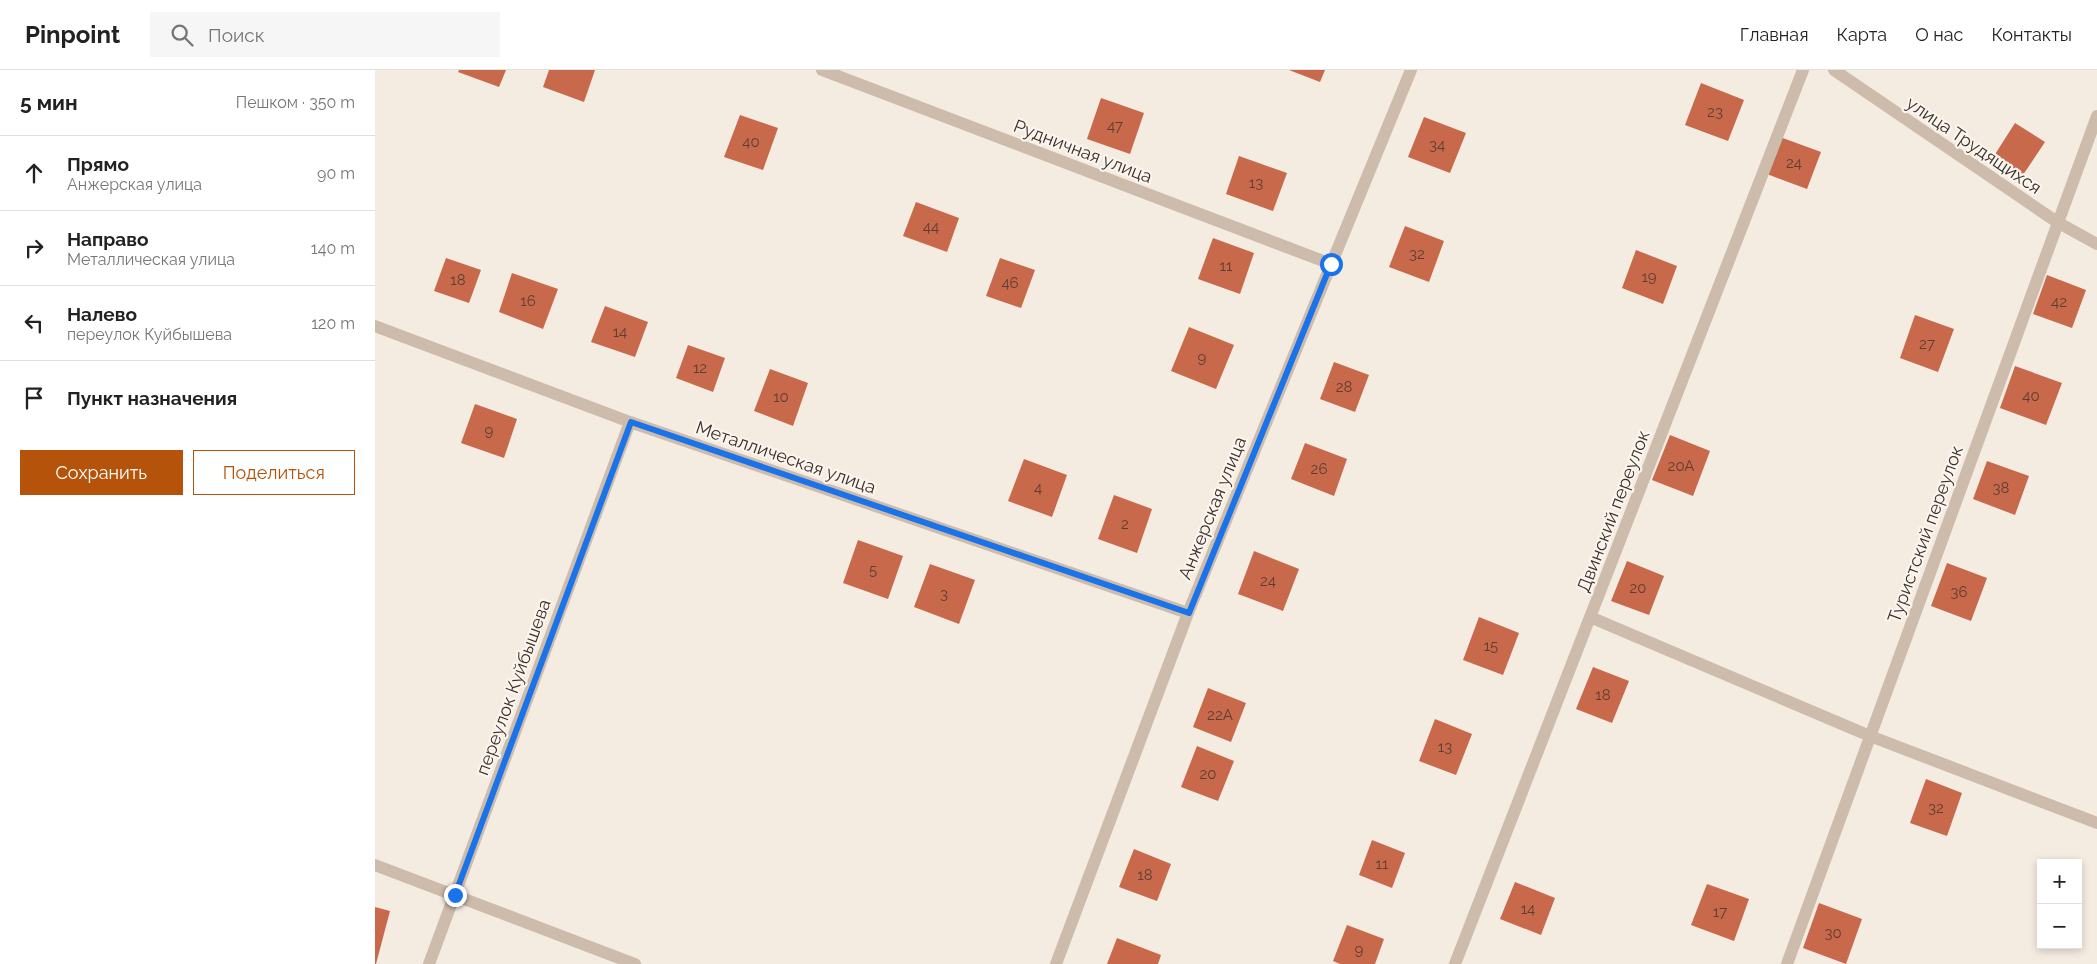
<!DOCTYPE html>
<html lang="ru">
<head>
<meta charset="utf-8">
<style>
  :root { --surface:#fff; --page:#f6f6f6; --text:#222; --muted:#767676; --line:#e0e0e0; --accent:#b45309 }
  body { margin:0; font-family:Raleway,sans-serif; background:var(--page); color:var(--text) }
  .controls { position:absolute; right:15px; bottom:15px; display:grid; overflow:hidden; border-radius:0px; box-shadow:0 2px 8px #0003 }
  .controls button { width:45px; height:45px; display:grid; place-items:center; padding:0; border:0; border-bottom:1px solid var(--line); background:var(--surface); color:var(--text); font:25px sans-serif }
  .stop { position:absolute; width:15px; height:15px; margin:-11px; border:4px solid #1a73e8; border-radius:50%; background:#fff }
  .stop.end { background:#1a73e8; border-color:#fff; box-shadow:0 1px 5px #0008 }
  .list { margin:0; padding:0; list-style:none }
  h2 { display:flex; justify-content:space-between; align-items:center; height:65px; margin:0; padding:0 20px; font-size:21px }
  h2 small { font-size:16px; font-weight:400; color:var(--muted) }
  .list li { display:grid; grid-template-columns:32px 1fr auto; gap:15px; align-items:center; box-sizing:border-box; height:75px; padding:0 20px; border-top:1px solid var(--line) }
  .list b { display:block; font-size:19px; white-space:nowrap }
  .list p { margin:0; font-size:16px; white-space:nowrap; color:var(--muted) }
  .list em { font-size:16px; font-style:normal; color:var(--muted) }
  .actions { display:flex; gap:10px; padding:15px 20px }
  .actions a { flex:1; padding:11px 0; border:1px solid var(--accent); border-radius:0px; text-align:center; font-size:18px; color:var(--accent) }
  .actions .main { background:var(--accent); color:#fff }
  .icon { flex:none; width:28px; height:28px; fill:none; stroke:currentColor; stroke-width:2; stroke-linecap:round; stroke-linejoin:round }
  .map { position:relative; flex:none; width:1722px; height:894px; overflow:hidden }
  header { display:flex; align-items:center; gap:30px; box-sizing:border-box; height:70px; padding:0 25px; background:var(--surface); border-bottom:1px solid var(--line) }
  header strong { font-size:24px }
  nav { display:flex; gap:28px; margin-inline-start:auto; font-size:18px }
  .search { width:350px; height:45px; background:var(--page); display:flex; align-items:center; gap:12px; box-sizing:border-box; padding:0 18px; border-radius:0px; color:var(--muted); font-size:19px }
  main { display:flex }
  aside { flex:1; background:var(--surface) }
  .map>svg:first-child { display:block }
</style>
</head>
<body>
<header>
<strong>Pinpoint</strong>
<div class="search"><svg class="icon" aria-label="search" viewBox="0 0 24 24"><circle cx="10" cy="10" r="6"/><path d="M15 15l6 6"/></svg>Поиск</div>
<nav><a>Главная</a><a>Карта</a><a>О нас</a><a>Контакты</a></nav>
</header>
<main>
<aside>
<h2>5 мин<small>Пешком · 350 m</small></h2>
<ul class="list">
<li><svg class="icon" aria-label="ahead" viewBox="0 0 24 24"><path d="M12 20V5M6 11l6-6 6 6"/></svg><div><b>Прямо</b><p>Анжерская улица</p></div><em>90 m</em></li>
<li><svg class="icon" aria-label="right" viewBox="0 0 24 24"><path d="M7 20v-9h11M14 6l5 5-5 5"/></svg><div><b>Направо</b><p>Металлическая улица</p></div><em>140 m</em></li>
<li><svg class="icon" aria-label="left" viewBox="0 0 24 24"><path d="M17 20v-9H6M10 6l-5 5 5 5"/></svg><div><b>Налево</b><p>переулок Куйбышева</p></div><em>120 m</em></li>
<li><svg class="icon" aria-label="arrive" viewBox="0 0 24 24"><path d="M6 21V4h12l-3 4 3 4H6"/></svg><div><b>Пункт назначения</b></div></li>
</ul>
<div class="actions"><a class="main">Сохранить</a><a>Поделиться</a></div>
</aside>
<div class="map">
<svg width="1722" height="894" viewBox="0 0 1722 894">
  <rect width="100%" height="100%" fill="#f4ebe1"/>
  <path fill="#c8694b" d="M84,0h47l-7,17 -41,-15z
    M174,0h46l-11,32 -41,-15z
    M914,0h36l-5,12z
    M1326,13l43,17 -16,41 -43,-16z
    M726,28l43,15 -14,41 -43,-15z
    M365,45l38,13 -15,42 -39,-13z
    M1049,47l42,16 -16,40 -42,-16z
    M1640,53l30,19 -24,36 -29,-19z
    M1405,67l41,15 -14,37 -40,-15z
    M864,86l48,17 -14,38 -47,-17z
    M541,132l43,16 -12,34 -44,-16z
    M1030,156l39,15 -15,41 -40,-15z
    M838,168l41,15 -14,41 -42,-15z
    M1261,180l41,16 -14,38 -41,-16z
    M71,188l35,12 -12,33 -35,-12z
    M625,188l35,12 -14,38 -35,-12z
    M137,203l46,16 -15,40 -44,-17z
    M1672,205l39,15 -14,38 -39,-14z
    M230,236l43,16 -13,35 -44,-15z
    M1540,245l39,14 -16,43 -38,-14z
    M814,257l45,18 -18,44 -45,-18z
    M313,275l37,13 -12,34 -37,-14z
    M959,292l35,13 -14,37 -35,-13z
    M1640,296l47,17 -16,42 -46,-17z
    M395,299l38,14 -15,43 -39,-15z
    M100,334l42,15 -13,39 -43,-15z
    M1295,365l40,16 -17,45 -41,-16z
    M930,373l42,16 -13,37 -43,-17z
    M649,389l43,16 -15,42 -44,-16z
    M1612,391l42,15 -14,39 -42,-16z
    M739,425l38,14 -15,44 -39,-14z
    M483,470l45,16 -15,43 -45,-16z
    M879,481l45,18 -16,42 -45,-17z
    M1252,491l37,15 -15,39 -38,-14z
    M1572,493l40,15 -16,43 -40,-15z
    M555,494l45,16 -16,44 -45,-17z
    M1104,547l40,16 -16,42 -40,-15z
    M1218,597l36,14 -17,42 -36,-14z
    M833,618l38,15 -15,39 -38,-15z
    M1060,649l37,15 -16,41 -37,-14z
    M822,676l37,15 -16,40 -37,-14z
    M1551,709l36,14 -15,43 -37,-13z
    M997,770l33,13 -13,35 -33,-13z
    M759,779l37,15 -14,37 -38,-14z
    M1140,812l40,16 -14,37 -41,-16z
    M1332,814l42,15 -15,42 -43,-16z
    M1444,833l43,16 -16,45 -43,-16z
    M0,837l15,4 -14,53h-1z
    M972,855l37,14 -9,25h-35l-7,-3z
    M742,868l44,17 -3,9h-51z"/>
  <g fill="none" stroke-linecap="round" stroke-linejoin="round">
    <path stroke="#cdbbac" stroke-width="12" d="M447,0l509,194
      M1459,0l223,152 40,22
      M0,256l255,96 558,191
      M1215,547l280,119 227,87
      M0,795l260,99
      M54,894l201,-542
      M681,894l132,-351 223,-543
      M1080,894l348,-894
      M1412,894l310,-848"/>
  </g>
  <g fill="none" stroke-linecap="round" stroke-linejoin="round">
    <path stroke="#1a73e8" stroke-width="6" d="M80,825l176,-473 558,191 142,-349"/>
  </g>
  <g text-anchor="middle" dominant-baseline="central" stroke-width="4.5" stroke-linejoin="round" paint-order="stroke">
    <g font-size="15" fill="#5e3e33">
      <text x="1340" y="42">23</text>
      <text x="740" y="56">47</text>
      <text x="376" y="72">40</text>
      <text x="1062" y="75">34</text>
      <text x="1419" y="93">24</text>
      <text x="881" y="113">13</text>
      <text x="556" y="157">44</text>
      <text x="1042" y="184">32</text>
      <text x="851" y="196">11</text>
      <text x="1274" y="207">19</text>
      <text x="83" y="210">18</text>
      <text x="635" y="213">46</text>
      <text x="153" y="231">16</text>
      <text x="1684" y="232">42</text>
      <text x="245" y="262">14</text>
      <text x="1552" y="274">27</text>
      <text x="827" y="288">9</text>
      <text x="325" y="298">12</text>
      <text x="969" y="317">28</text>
      <text x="1656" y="326">40</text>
      <text x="406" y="327">10</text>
      <text x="114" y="361">9</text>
      <text x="1306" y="396">20А</text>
      <text x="944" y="399">26</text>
      <text x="663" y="418">4</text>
      <text x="1626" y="418">38</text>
      <text x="750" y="454">2</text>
      <text x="498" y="500">5</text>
      <text x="893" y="511">24</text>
      <text x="1263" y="518">20</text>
      <text x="1584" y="522">36</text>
      <text x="569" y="524">3</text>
      <text x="1116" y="576">15</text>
      <text x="1228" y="625">18</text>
      <text x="845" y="645">22А</text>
      <text x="1070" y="677">13</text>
      <text x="833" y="704">20</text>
      <text x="1561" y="738">32</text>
      <text x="1007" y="794">11</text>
      <text x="770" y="805">18</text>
      <text x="1153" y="839">14</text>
      <text x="1345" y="842">17</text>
      <text x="1458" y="863">30</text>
      <text x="984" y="880">9</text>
    </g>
    <g font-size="18" fill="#3b302b" stroke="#fbf5ee">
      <text transform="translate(1599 75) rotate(34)">улица Трудящихся</text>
      <text transform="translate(708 81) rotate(21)">Рудничная улица</text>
      <text transform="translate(411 387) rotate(19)">Металлическая улица</text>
      <text transform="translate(837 438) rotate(-68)">Анжерская улица</text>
      <text transform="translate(1238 441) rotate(-69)">Двинский переулок</text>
      <text transform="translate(1550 464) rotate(-70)">Туристский переулок</text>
      <text transform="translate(138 617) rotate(-70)">переулок Куйбышева</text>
    </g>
  </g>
</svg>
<div class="controls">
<button>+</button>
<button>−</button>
</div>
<div class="stop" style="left:956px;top:194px"></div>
<div class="stop end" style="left:80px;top:825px"></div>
</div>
</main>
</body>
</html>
